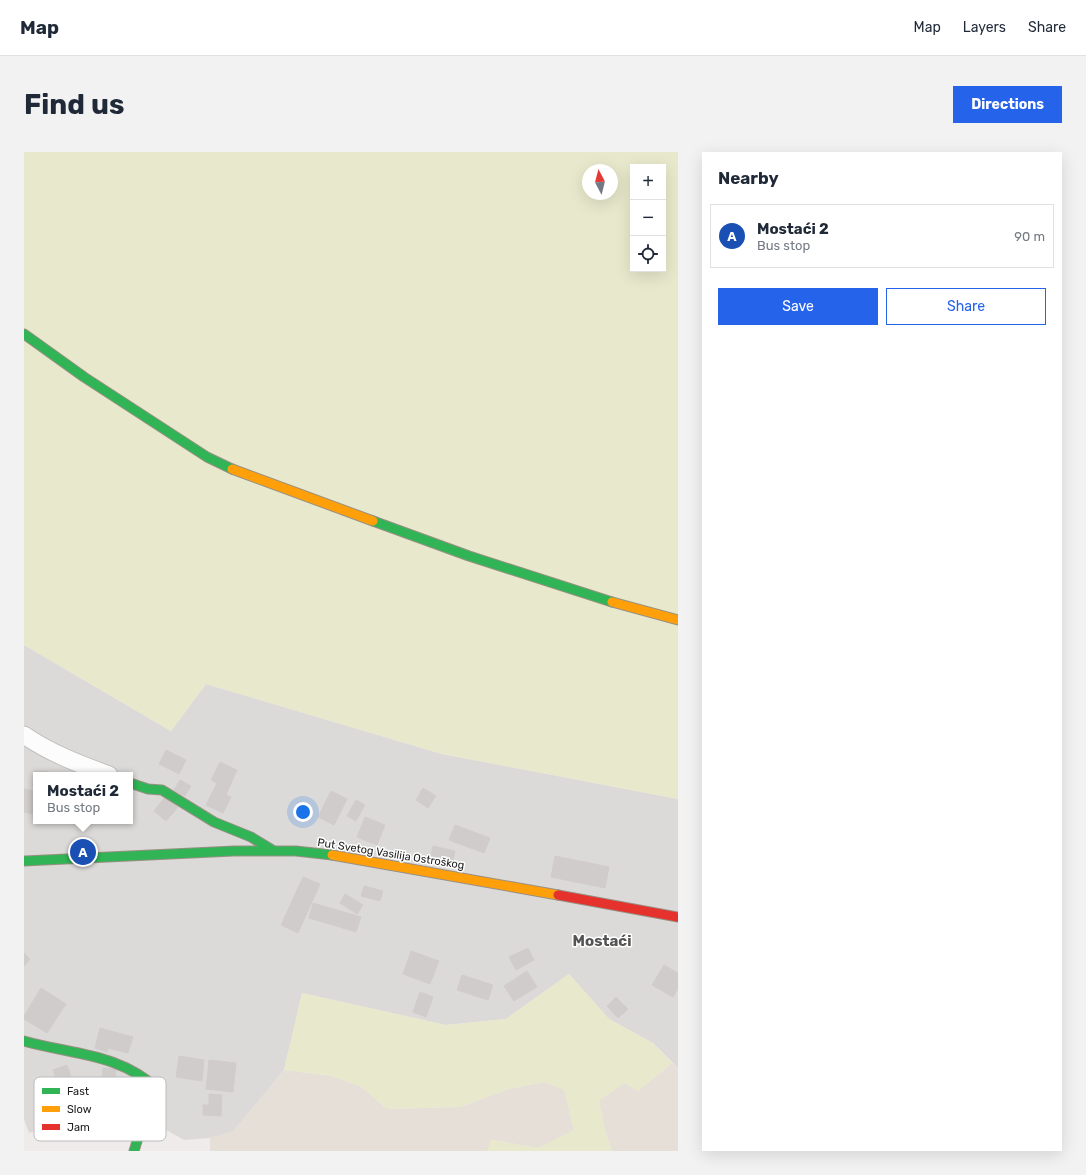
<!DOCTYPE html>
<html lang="en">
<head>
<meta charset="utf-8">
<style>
  :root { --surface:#fff; --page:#f2f2f3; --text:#1f2937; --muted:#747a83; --line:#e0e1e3; --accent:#2563eb }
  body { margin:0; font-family:Rubik,sans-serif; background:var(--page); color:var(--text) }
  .controls { position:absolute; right:12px; top:12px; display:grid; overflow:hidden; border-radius:0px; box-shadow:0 4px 16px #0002 }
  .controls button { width:36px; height:36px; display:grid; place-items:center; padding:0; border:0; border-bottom:1px solid var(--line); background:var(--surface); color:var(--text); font:20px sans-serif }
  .compass { position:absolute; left:558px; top:12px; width:36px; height:36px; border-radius:50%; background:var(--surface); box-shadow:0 4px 16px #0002; rotate:353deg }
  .you { position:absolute; left:279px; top:660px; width:14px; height:14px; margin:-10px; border:3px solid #fff; border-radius:50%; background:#1a73e8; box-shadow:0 0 0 6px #1a73e833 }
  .badge { display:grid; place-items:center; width:26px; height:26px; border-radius:50%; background:var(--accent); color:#fff; font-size:13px; font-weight:700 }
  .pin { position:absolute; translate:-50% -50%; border:2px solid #fff; box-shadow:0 1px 4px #0006 }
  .popup { position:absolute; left:9px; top:620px; width:100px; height:52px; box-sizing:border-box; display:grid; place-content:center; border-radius:0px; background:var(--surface); filter:drop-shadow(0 1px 3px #0005); font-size:13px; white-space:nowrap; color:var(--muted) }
  .popup b { font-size:15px; color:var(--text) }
  .popup::after { content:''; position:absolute; left:50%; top:100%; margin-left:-8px; border:8px solid transparent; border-top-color:var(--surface) }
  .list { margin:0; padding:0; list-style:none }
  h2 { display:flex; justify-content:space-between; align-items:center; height:52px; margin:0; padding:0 16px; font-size:17px }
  h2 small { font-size:13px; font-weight:400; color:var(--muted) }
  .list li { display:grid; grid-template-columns:26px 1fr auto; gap:12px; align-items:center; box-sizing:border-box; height:64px; margin:0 8px 8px; padding:0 8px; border:1px solid var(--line); border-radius:0px }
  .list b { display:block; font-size:15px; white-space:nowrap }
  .list p { margin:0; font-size:13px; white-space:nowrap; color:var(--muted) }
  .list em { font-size:13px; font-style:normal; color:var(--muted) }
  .actions { display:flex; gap:8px; padding:12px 16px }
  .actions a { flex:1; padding:9px 0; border:1px solid var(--accent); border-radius:0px; text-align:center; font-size:14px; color:var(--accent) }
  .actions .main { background:var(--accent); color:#fff }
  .icon { flex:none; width:22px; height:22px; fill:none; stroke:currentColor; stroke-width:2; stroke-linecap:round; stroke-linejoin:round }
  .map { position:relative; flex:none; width:654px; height:999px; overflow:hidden; border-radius:0px }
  header { display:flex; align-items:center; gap:24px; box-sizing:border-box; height:56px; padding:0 20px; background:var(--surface); border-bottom:1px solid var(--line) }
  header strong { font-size:19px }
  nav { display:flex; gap:22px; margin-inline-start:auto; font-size:14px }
  .intro { display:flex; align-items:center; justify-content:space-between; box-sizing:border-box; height:96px; padding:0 24px }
  h1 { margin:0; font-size:28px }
  .button { padding:10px 18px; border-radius:0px; background:var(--accent); color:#fff; font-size:14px; font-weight:700 }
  main { display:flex; gap:24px; padding:0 24px }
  aside { flex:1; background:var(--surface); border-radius:0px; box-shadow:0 4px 16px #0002 }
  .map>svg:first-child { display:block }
</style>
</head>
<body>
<header>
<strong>Map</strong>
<nav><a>Map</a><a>Layers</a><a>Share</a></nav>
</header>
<div class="intro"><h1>Find us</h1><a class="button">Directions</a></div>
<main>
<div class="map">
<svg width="654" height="999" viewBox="0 0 654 999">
  <rect width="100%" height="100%" fill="#efebea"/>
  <path fill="#dcdad9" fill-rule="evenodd" d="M0,493l147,86 35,-47 236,70 236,45v269l-25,-25 -44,-24 -40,-45 -63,45 -60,6 -144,-32 -18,77 -51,62 -23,6 -26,2 -39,-22 -2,-12 -76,14 -38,13 -5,-14zM12,623h94v46h-94z"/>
  <path fill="#e6dfd7" d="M648,911l6,5v83h-66l-7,-20 -6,-31 26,-17 13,8z
    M260,918l48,6 30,11 25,22 73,-2 49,-18 36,-7 19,7 10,41 -35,18 -47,-8 -5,11h-277v-13l23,-7z"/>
  <path fill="#e8e8cc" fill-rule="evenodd" d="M0,0h654v647l-236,-45 -236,-70 -35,47 -147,-86zM609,15h30v102h-30zM564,18h24v24h-24z
    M545,822l40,45 44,24 19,20 -34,28 -13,-8 -26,17 6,31 7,20h-125l4,-11 48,8 35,-18 -10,-40 -19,-8 -36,7 -49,18 -73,2 -25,-22 -30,-11 -48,-6 18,-77 144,32 60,-6z"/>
  <path fill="#d0cccb" stroke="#d2cccc" d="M142,598l20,10 -7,14 -20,-10z
    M196,610l17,8 -11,25 5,2 -8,16 -17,-8 11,-22 -6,-3z
    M10,619l14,1v3h-12v13l-3,-1z
    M156,628l11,6 -6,10 -11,-6z
    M399,636l13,8 -8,12 -12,-8z
    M0,637l12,2v24l-12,-3z
    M307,639l16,8 -13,26 -16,-8z
    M141,645l13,10 -12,14 -12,-10z
    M332,648l9,5 -9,16 -9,-5z
    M341,665l20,8 -8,20 -20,-8z
    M44,669h21l-1,4z
    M431,673l35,13 -6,15 -35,-13z
    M409,694l22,5 -3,13 -22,-5z
    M531,704l54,11 -4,21 -54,-11z
    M279,725l17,7 -22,49 -17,-8z
    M340,734l19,5 -3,10 -19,-5z
    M321,742l18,11 -6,9 -17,-11z
    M289,751l48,14 -5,15 -47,-14z
    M504,796l6,12 -18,10 -7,-13z
    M387,799l28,10 -9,23 -27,-10z
    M0,801l6,6 -6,7z
    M640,813l14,8v15l-5,9 -21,-12z
    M503,819l10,16 -23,14 -10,-15z
    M438,823l31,10 -5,15 -31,-10z
    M17,836l25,16 -19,29 -23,-14v-3z
    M396,840l13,5 -7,20 -13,-5z
    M592,845l12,12 -10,9 -11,-12z
    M76,876l33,9 -5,16 -20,-5 -1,4 -12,-4z
    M155,904l25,4 -2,21 -26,-4z
    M185,908l27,3 -3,29 -27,-3z
    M43,913l12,36 -14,5 -12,-36z
    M79,916l13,1 -1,15h-13z
    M185,942l13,1 -1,21 -18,-1v-10h6z"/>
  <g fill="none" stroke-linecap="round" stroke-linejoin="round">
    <defs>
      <path id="street" d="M0,583c26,18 55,29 85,40"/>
      <path id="fast" d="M0,182l60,43 123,80 25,12
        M349,369l96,35 143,46
        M106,631l18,6 14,1 52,32 37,15 23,14
        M0,709l210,-10h62l36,4
        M0,889c50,14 95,12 135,49v20l-21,28 -4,13"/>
      <path id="slow" d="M208,317l141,52
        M588,450l66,18
        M308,703l226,40"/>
      <path id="jam" d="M534,743l120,22"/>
    </defs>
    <use href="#street" stroke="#bfbdbd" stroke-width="19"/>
    <use href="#fast" stroke="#989083" stroke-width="11"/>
    <use href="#slow" stroke="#989083" stroke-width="11"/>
    <use href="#jam" stroke="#989083" stroke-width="11"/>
    <use href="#street" stroke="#fdfcfc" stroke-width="17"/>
    <use href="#fast" stroke="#30b455" stroke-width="9"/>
    <use href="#slow" stroke="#ff9f0a" stroke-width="9"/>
    <use href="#jam" stroke="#e5322d" stroke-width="9"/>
  </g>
  <g text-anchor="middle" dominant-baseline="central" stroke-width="3" stroke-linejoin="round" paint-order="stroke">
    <g font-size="11" fill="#212121" stroke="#fff">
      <text transform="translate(367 702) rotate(9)">Put Svetog Vasilija Ostroškog</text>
    </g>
    <g font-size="15" font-weight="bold" fill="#545454" stroke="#fff">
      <text x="578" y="789">Mostaći</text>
    </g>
  </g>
  <rect x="10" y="925" width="132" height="64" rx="6" fill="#fff" stroke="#bcbcbc" stroke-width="1"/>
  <rect x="18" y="936" width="18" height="6" fill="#30b455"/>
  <rect x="18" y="954" width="18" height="6" fill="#ff9f0a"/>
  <rect x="18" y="972" width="18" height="6" fill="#e5322d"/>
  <g font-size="11" fill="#212121">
    <text x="43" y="943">Fast</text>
    <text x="43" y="961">Slow</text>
    <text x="43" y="979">Jam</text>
  </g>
</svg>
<div class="controls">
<button>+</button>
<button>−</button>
<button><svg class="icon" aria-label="locate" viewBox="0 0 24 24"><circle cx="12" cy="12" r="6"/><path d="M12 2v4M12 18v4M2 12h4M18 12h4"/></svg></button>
</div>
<svg class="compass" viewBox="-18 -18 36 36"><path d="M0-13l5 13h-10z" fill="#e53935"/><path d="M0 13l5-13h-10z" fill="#747a83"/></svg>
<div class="you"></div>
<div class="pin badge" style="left:59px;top:700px;background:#1a4fb4">A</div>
<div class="popup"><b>Mostaći 2</b>Bus stop</div>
</div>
<aside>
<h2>Nearby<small></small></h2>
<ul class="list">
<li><span class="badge" style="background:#1a4fb4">A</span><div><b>Mostaći 2</b><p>Bus stop</p></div><em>90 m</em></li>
</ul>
<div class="actions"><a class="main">Save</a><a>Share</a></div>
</aside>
</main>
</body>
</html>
